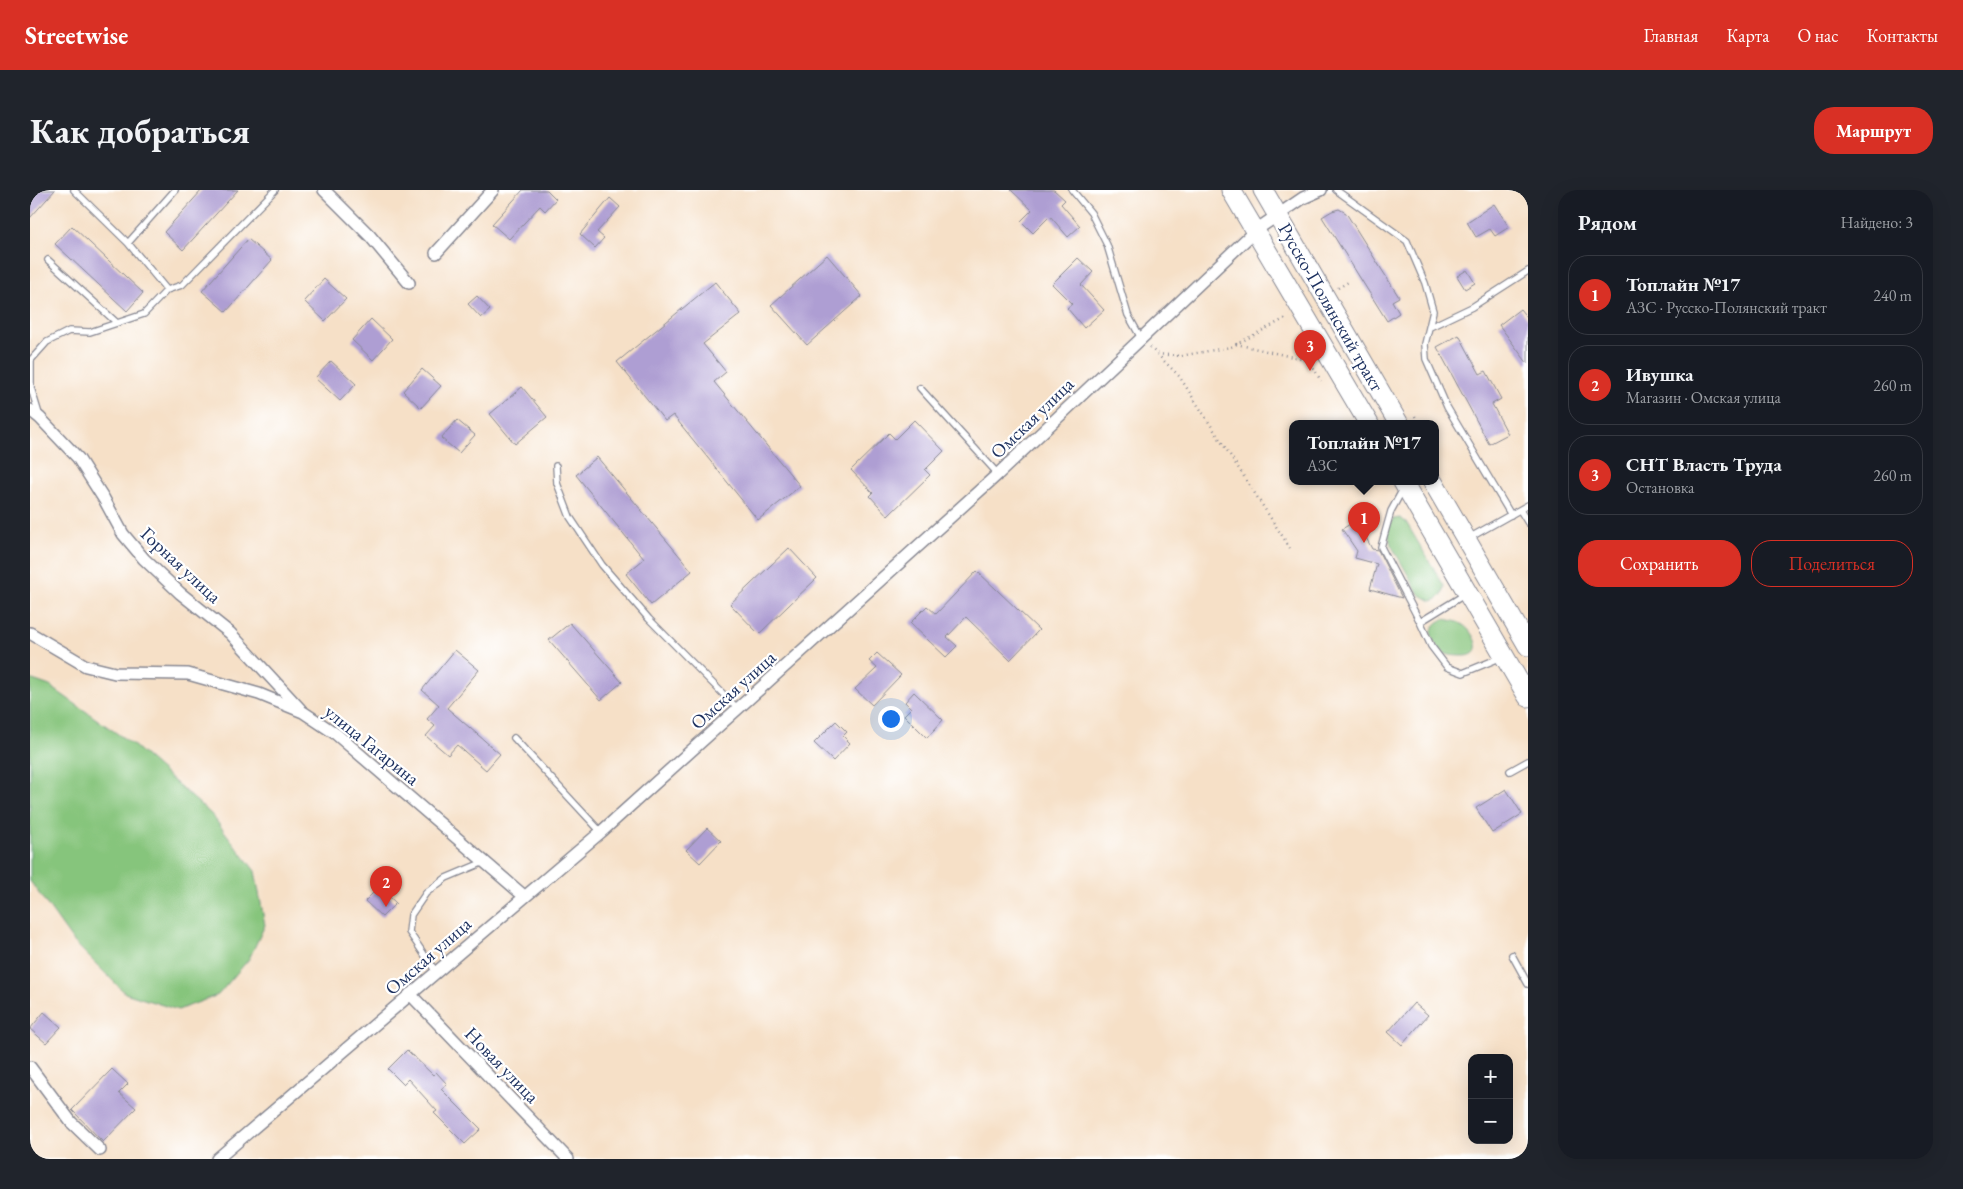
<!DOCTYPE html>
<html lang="ru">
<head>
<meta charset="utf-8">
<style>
  :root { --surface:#171b24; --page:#20242c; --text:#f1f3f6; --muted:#9ea1a6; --line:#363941; --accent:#d93025 }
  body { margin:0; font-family:"EB Garamond",serif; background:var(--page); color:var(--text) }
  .controls { position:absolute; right:15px; bottom:15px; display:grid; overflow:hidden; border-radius:10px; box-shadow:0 5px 20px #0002 }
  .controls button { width:45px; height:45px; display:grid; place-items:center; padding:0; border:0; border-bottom:1px solid var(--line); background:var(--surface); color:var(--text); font:25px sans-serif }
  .you { position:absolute; left:860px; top:528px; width:18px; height:18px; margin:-12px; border:4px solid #fff; border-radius:50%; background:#1a73e8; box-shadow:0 0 0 8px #1a73e833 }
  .badge { display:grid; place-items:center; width:32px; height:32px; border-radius:50%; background:var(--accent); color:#fff; font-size:16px; font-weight:700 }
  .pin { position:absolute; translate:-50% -41px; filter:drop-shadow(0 1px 2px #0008) }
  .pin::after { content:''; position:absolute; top:26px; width:18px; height:15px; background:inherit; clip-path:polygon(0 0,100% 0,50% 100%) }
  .popup { position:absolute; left:1259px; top:230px; width:150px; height:65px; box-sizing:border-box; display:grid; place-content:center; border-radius:10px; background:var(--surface); filter:drop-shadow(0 1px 4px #0005); font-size:16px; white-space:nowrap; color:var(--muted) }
  .popup b { font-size:19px; color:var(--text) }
  .popup::after { content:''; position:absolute; left:50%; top:100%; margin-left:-10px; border:10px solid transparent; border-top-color:var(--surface) }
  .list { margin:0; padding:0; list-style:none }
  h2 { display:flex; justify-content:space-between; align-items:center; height:65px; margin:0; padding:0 20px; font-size:21px }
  h2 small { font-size:16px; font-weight:400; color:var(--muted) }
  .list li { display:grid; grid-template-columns:32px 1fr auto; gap:15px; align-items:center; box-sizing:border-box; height:80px; margin:0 10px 10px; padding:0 10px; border:1px solid var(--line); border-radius:20px }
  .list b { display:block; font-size:19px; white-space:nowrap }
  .list p { margin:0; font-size:16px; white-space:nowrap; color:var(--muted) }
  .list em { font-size:16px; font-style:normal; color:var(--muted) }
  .actions { display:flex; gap:10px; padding:15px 20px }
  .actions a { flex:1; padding:11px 0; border:1px solid var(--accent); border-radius:20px; text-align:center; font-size:18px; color:var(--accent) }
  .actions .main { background:var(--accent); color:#fff }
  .map { position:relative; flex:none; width:1498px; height:969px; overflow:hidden; border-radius:20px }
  header { display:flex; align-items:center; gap:30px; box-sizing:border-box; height:70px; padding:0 25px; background:var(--accent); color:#fff }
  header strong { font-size:24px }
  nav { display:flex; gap:28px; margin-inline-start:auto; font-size:18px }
  .intro { display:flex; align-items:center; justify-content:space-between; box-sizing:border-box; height:120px; padding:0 30px }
  h1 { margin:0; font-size:35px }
  .button { padding:12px 22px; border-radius:20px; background:var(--accent); color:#fff; font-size:18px; font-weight:700 }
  main { display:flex; gap:30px; padding:0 30px }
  aside { flex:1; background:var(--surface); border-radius:20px; box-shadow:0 5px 20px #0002 }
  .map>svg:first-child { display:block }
</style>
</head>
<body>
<header>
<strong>Streetwise</strong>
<nav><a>Главная</a><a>Карта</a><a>О нас</a><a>Контакты</a></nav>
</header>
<div class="intro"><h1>Как добраться</h1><a class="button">Маршрут</a></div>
<main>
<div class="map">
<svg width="1498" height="969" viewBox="0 0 1498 969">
  <rect width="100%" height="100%" fill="#fff"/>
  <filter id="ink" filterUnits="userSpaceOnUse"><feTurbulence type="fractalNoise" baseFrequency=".02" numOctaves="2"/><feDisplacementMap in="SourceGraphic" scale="10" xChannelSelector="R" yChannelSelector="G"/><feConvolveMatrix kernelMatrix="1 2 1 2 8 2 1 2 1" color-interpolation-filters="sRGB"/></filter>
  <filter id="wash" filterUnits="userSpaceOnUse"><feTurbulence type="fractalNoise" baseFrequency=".0096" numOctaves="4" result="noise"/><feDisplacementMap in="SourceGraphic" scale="20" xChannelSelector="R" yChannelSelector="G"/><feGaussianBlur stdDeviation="1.12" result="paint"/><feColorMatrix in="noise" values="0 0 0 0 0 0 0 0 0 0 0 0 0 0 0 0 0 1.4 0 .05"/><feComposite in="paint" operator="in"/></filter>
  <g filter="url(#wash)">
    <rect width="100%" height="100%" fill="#f6e0c7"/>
    <path fill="#86c57c" stroke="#507a6d" d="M1370,328l6,4 38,64c-1,10 -4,13 -13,15l-12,-7 -28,-49 -3,-12 1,-8 4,-6z
      M1414,429c6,1 13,2 19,6 10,6 23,30 2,31 -5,0 -14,0 -19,-2 -4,-1 -6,-5 -9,-8 -9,-11 -7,-21 7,-27z
      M0,489l20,7 82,58 79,70 44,57 10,54 -16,34 -31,36 -40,15 -53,-17 -52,-52 -43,-60z"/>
    <g id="blocks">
      <path fill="#ae9ed3" d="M0,0h25l-25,28z
        M172,0h36l-55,60 -19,-18z
        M493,0h24l9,9 -11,12 -5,-5 -31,33 -17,-15z
        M981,0h43l11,10 -4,4 19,22 -12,11 -18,-21 -17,17 -12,-12 11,-11z
        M580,8l10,9 -23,25 7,6 -9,10 -15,-14z
        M1464,14l15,23 -14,9 -5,-7 -14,8 -9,-15z
        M1309,19l7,4 53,84 -7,4 7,12 -12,8 -65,-104 10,-6z
        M42,36l71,67 -16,18 -72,-67z
        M218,49l24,21 -46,52 -24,-21z
        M797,65l35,41 -55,49 -36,-40z
        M1048,68l15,14 -12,13 23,25 -20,18 -17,-20 5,-4 -20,-20z
        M1437,80l8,13 -10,6 -8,-13z
        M294,89l22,20 -21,22 -21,-20z
        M685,92l26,32 -38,30 23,28 -12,10 86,104 -42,34 -85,-105 -8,6 -48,-59z
        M447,106l13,14 -9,8 -13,-14z
        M1490,119l8,10v45l-29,-39z
        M341,129l21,20 -19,21 -21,-20z
        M1429,145l21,39 6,-3 15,28 -9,5 16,30 -19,10 -52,-97z
        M301,171l25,23 -16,17 -25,-23z
        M392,179l19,17 -20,22 -18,-17z
        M492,197l25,30 -32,27 -25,-30z
        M427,230l18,15 -16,18 -18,-15z
        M884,230l30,31 -19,19 5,5 -42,41 -18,-20 3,-3 -22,-23 38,-37 6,6z
        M567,267l95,114 -41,34 -25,-31 18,-15 -68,-84z
        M1327,330l15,29 6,1 24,48 -32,-9 7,-25 -22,-6 2,-7 -15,-22z
        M759,358l28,30 -58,56 -29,-30z
        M947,381l62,59 -29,30 -44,-43 -19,20 10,9 -11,11 -36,-34 17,-17 9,8z
        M540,433l52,59 -21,18 -52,-60z
        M425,460l24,20 -32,38 53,46 -14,16 -29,-25 -9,10 -22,-19 9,-10 -8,-7 12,-14 -17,-15z
        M847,463l24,22 -29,30 -17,-16 22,-21 -8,-7z
        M884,502l29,28 -16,18 -23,-23 7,-7 -6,-6z
        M806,531l11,11 -4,4 7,7 -17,18 -19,-18z
        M1476,599l16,25 -30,19 -16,-25z
        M677,638l14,13 -21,22 -14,-13z
        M349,697l17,16 -14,14 -17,-16z
        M1384,813l14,12 -26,30 -14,-13z
        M14,822l17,15 -15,16 -16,-14z
        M377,860l26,25 3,-3 11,12 -6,5 40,40 -16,15 -31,-31 3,-2 -29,-32 -5,5 -15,-15z
        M82,879l16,15 -9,9 17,15 -33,34 -31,-32z"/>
    </g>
  </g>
  <g filter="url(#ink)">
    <use href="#blocks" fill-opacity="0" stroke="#888892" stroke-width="1"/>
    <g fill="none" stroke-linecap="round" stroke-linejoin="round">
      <defs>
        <path id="lane" d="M44,0l54,53 39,47
          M1042,0l19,23 16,32 21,70 13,23
          M1306,0l71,51 18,42 8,28 -8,33 1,15 21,48 64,108
          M98,53l47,-53
          M18,70l68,62
          M1400,137l42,-20 56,-36
          M1,170v28l8,26
          M0,171l17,-19 22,-11 21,1 54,-18 23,-24 15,-5 93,-95
          M890,198l78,86
          M526,276l1,17 13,34 32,48 47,54 89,90
          M1373,299l-12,22 -10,36 39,75 44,-27
          M1490,320l8,13
          M1439,348l59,-33
          M1390,432l11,24 16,21 16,6 39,-16
          M484,548l87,94
          M1480,581l18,-10
          M1482,765l16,29
          M406,782l-27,-40 2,-17 15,-22 20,-15 38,-16"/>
        <path id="street" d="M294,0l46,46 39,47
          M406,63l57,-63
          M0,220l10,8 38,40 26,41 19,35 21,25 36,34 50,40 70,76
          M0,443l56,33 29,7 73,1 71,20 44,18 33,22 188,162
          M380,804l158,165
          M0,877l41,55 29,28
          M187,969l384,-327 397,-358 258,-244 47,-32 18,-8"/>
        <path id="primary" d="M1201,0l138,234
          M1233,0l136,234
          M1373,292l125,215
          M1403,292l95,164"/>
      </defs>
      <use href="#lane" stroke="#888892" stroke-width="8"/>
      <use href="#street" stroke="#888892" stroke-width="14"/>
      <use href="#primary" stroke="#888892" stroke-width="21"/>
      <path stroke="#888892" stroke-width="2.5" stroke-dasharray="1 4" stroke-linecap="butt" d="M1308,98l12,-7
        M1270,151l3,8 18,32
        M1206,154l74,17
        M1120,157l29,29 111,172
        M1127,164l23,2 51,-9 57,-30
        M1385,226l4,8"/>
      <use href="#lane" stroke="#fff" stroke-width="5.5"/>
      <use href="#street" stroke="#fff" stroke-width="11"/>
      <use href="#primary" stroke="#fff" stroke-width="19"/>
    </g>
  </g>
  <g text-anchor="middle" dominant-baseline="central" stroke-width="4.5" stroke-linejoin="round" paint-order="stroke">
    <g font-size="19" fill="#1b2f5e" stroke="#fff">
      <text transform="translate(1301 117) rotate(60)">Русско-Полянский тракт</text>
      <text transform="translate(1002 228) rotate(-44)">Омская улица</text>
      <text transform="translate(151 375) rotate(43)">Горная улица</text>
      <text transform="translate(703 500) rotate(-42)">Омская улица</text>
      <text transform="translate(342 555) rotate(39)">улица Гагарина</text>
      <text transform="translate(398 766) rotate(-41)">Омская улица</text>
      <text transform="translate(472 875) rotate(46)">Новая улица</text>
    </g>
  </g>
</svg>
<div class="controls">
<button>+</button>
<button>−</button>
</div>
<div class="you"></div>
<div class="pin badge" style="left:1334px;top:353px">1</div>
<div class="popup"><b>Топлайн №17</b>АЗС</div>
<div class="pin badge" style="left:356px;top:717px">2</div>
<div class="pin badge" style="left:1280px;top:181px">3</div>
</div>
<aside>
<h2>Рядом<small>Найдено: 3</small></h2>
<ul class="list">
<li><span class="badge">1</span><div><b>Топлайн №17</b><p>АЗС · Русско-Полянский тракт</p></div><em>240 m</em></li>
<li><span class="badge">2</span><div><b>Ивушка</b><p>Магазин · Омская улица</p></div><em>260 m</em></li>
<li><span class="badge">3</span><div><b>СНТ Власть Труда</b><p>Остановка</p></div><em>260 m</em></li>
</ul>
<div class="actions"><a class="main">Сохранить</a><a>Поделиться</a></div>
</aside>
</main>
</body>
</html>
